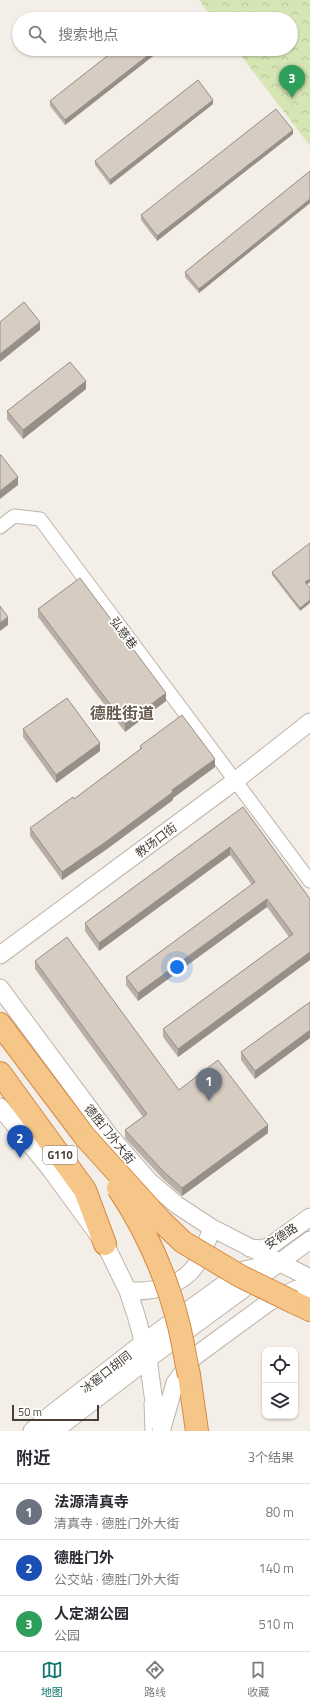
<!DOCTYPE html>
<html lang="zh">
<head>
<meta charset="utf-8">
<style>
  :root { --surface:#fff; --page:#f2f2f3; --text:#2b2b33; --muted:#7c7c81; --line:#e1e1e2; --accent:#0f766e }
  body { margin:0; font-family:"Titillium Web","Noto Sans SC",sans-serif; background:var(--page); color:var(--text) }
  .controls { position:absolute; right:12px; bottom:12px; display:grid; overflow:hidden; border-radius:8px; box-shadow:0 1px 3px #0004 }
  .controls button { width:36px; height:36px; display:grid; place-items:center; padding:0; border:0; border-bottom:1px solid var(--line); background:var(--surface); color:var(--text); font:20px sans-serif }
  .scale { position:absolute; left:12px; bottom:10px; width:87px; box-sizing:border-box; padding-left:4px; border:2px solid #463e37; border-top:0; font-size:11px; line-height:14px; white-space:nowrap; color:#463e37; -webkit-text-stroke:3px #fff; paint-order:stroke }
  .you { position:absolute; left:177px; top:967px; width:14px; height:14px; margin:-10px; border:3px solid #fff; border-radius:50%; background:#1a73e8; box-shadow:0 0 0 6px #1a73e833 }
  .badge { display:grid; place-items:center; width:26px; height:26px; border-radius:50%; background:var(--accent); color:#fff; font-size:13px; font-weight:700 }
  .pin { position:absolute; translate:-50% -33px; filter:drop-shadow(0 1px 2px #0008) }
  .pin::after { content:''; position:absolute; top:21px; width:14px; height:12px; background:inherit; clip-path:polygon(0 0,100% 0,50% 100%) }
  .list { margin:0; padding:0; list-style:none }
  h2 { display:flex; justify-content:space-between; align-items:center; height:52px; margin:0; padding:0 16px; font-size:17px }
  h2 small { font-size:13px; font-weight:400; color:var(--muted) }
  .list li { display:grid; grid-template-columns:26px 1fr auto; gap:12px; align-items:center; box-sizing:border-box; height:56px; padding:0 16px; border-top:1px solid var(--line) }
  .list b { display:block; font-size:15px; white-space:nowrap }
  .list p { margin:0; font-size:13px; white-space:nowrap; color:var(--muted) }
  .list em { font-size:13px; font-style:normal; color:var(--muted) }
  .icon { flex:none; width:22px; height:22px; fill:none; stroke:currentColor; stroke-width:2; stroke-linecap:round; stroke-linejoin:round }
  .map { position:relative; flex:none; width:310px; height:1431px; overflow:hidden }
  .search { position:absolute; background:var(--surface); box-shadow:0 1px 3px #0004; left:12px; right:12px; top:12px; height:44px; display:flex; align-items:center; gap:10px; box-sizing:border-box; padding:0 14px; border-radius:22px; color:var(--muted); font-size:15px }
  .sheet { height:220px; background:var(--surface) }
  nav { display:flex; justify-content:space-around; align-items:center; box-sizing:border-box; height:56px; border-top:1px solid var(--line); background:var(--surface); font-size:11px; color:var(--muted) }
  nav a { display:grid; justify-items:center; gap:2px }
  nav .on { color:var(--accent) }
  .map>svg:first-child { display:block }
</style>
</head>
<body>
<div class="map">
<svg width="310" height="1431" viewBox="0 0 310 1431">
  <defs>
    <pattern id="park-crowns" width="20" height="18" patternUnits="userSpaceOnUse"><rect width="20" height="18" fill="#d5e5b4"/><path d="M2 6a3 3 0 1 1 6 0M12 15a3 3 0 1 1 6 0" fill="none" stroke="#b8c69b"/></pattern>
  </defs>
  <rect width="100%" height="100%" fill="#f3eee8"/>
  <path fill="url(#park-crowns)" d="M199,0h111v146l-74,-97h55v-30h-78z"/>
  <g fill="none" stroke-linecap="round" stroke-linejoin="round">
    <defs>
      <path id="service" d="M148,1403l1,28"/>
      <path id="minor" d="M0,527l14,-11 26,3 270,362"/>
      <path id="tertiary" d="M0,955l235,-174 75,-59
        M0,988l109,147 41,47 27,23 35,23 98,50
        M0,1107l51,63 54,74 23,47 8,24 12,44 5,36 9,36
        M250,1248l12,1 8,-3 40,-29
        M128,1291c27,1 57,-5 71,-31 5,-10 9,-21 13,-32
        M162,1428l13,-45 19,-26 75,-55 28,-13h13
        M32,1431l21,-18 90,-70 101,-73 29,-6
        M54,1431l94,-72 162,-119"/>
      <path id="trunk" d="M0,1024l86,114
        M0,1073l85,117 20,54
        M293,1302l17,8
        M189,1375l8,56"/>
    </defs>
    <use href="#service" stroke="#beb5ab" stroke-width="9"/>
    <use href="#minor" stroke="#beb5ab" stroke-width="15"/>
    <use href="#tertiary" stroke="#beb5ab" stroke-width="19"/>
    <use href="#trunk" stroke="#d48b42" stroke-width="24"/>
    <use href="#service" stroke="#fff" stroke-width="7"/>
    <use href="#minor" stroke="#fff" stroke-width="13"/>
    <use href="#tertiary" stroke="#fff" stroke-width="17"/>
    <use href="#trunk" stroke="#f6c588" stroke-width="22"/>
    <defs>
      <path id="trunk-bridge" d="M86,1138l76,84 21,20 57,34 53,26
        M118,1188c28,42 49,89 61,138 4,16 6,32 10,49"/>
    </defs>
    <use href="#trunk-bridge" stroke="#d48b42" stroke-width="24" stroke-linecap="butt"/>
    <use href="#trunk-bridge" stroke="#f6c588" stroke-width="22"/>
  </g>
  <path fill="#b9afa6" d="M116,49h46l-97,76 -15,-19v-5z
    M213,104l-103,81 -15,-20v-4z
    M293,134l-136,107 -16,-21v-5z
    M310,171v32l-111,90 -14,-16v-5z
    M86,389l-63,50 -16,-20v-8z
    M272,572l38,10 -3,2 -7,27 -28,-36z
    M38,609l128,92 -41,31 -87,-115z
    M23,729l77,22 -44,32 -33,-46z
    M140,746l75,21 -42,31v2l-66,49 -45,31 -32,-44v-8l44,-29 66,-50z
    M243,807l67,92v62v-1l-132,97 -15,-20v-8l126,-92 -22,-30 -129,94 -12,-16v-8l126,-92 -22,-30 -131,96 -14,-20v-8z
    M35,961l144,129 89,43 -86,63 -19,-17 -38,-41v-8l18,-13 -108,-148z
    M310,1002l-55,77 -14,-19v-8z"/>
  <path fill="#968f87" d="M156,49h6l-97,76v-5z
    M213,100v4l-103,81v-5z
    M293,130v4l-136,107v-5z
    M310,199v4l-111,90v-4z
    M40,322v8l-40,32v-8z
    M86,381v8l-63,50v-9z
    M18,477v8l-18,14v-8z
    M310,579v3l-5,4v-4z
    M310,600v3l-10,8v-3z
    M8,617v8l-8,6v-8z
    M166,693v8l-41,31v-8z
    M100,743v8l-44,32v-8z
    M215,759v8l-42,31v2l-66,49 -45,31v-8l110,-82z
    M230,847v8l-131,96v-8z
    M267,899v8l-129,94v-8z
    M310,952v8l-132,97v-8z
    M310,1030v8l-55,41v-8z
    M268,1125v8l-86,63v-8z"/>
  <path fill="#d7ccc1" stroke="#968f87" d="M116,49h40l-91,71 -15,-19z
    M198,80l15,20 -103,80 -15,-19z
    M276,109l17,21 -136,106 -16,-21z
    M310,171v28l-111,90 -14,-17z
    M24,302l16,20 -40,32v-32z
    M70,362l16,19 -63,49 -16,-19z
    M0,455h1l17,22 -18,14z
    M310,543v36l-5,3 5,6v12l-10,8 -28,-36z
    M80,578l86,115 -41,31 -87,-115z
    M0,606l8,11 -8,6z
    M67,698l33,45 -44,32 -33,-46z
    M182,715l33,44 -43,31 1,2 -66,49 -45,31 -32,-44 43,-31 1,2 68,-51 -2,-2z
    M243,807l67,92v54v-1l-132,97 -15,-20 130,-95 -26,-35 -129,94 -12,-16 129,-95 -25,-35 -131,96 -14,-20z
    M67,937l112,153 39,-30 50,65 -86,63 -19,-17 -38,-41 22,-16 -112,-153z
    M310,1002v28l-55,41 -14,-19z"/>
  <g text-anchor="middle" dominant-baseline="central" stroke-width="3.5" stroke-linejoin="round" paint-order="stroke">
    <rect fill="#fff" stroke="#7e7873" stroke-width="1" x="43" y="1146" width="34" height="18" rx="3"/>
    <g font-size="11" font-weight="bold" fill="#463e37">
      <text x="60" y="1155">G110</text>
    </g>
    <g font-size="12" fill="#463e37" stroke="#fff">
      <text transform="translate(124 633) rotate(53)">弘慈巷</text>
      <text transform="translate(156 840) rotate(-37)">教场口街</text>
      <text transform="translate(110 1134) rotate(51)">德胜门外大街</text>
      <text transform="translate(281 1236) rotate(-33)">安德路</text>
      <text transform="translate(106 1372) rotate(-38)">冰窖口胡同</text>
    </g>
    <g font-size="16" font-weight="bold" fill="#685b4f" stroke="#fff">
      <text x="122" y="713">德胜街道</text>
    </g>
  </g>
</svg>
<div class="controls">
<button><svg class="icon" aria-label="locate" viewBox="0 0 24 24"><circle cx="12" cy="12" r="6"/><path d="M12 2v4M12 18v4M2 12h4M18 12h4"/></svg></button>
<button><svg class="icon" aria-label="layers" viewBox="0 0 24 24"><path d="M12 4l9 5-9 5-9-5zM3 14l9 5 9-5"/></svg></button>
</div>
<div class="scale">50 m</div>
<div class="you"></div>
<div class="pin badge" style="left:209px;top:1101px;background:#6b7280">1</div>
<div class="pin badge" style="left:20px;top:1158px;background:#1a4fb4">2</div>
<div class="pin badge" style="left:292px;top:98px;background:#2e9e5b">3</div>
<div class="search"><svg class="icon" aria-label="search" viewBox="0 0 24 24"><circle cx="10" cy="10" r="6"/><path d="M15 15l6 6"/></svg>搜索地点</div>
</div>
<section class="sheet">
<h2>附近<small>3个结果</small></h2>
<ul class="list">
<li><span class="badge" style="background:#6b7280">1</span><div><b>法源清真寺</b><p>清真寺 · 德胜门外大街</p></div><em>80 m</em></li>
<li><span class="badge" style="background:#1a4fb4">2</span><div><b>德胜门外</b><p>公交站 · 德胜门外大街</p></div><em>140 m</em></li>
<li><span class="badge" style="background:#2e9e5b">3</span><div><b>人定湖公园</b><p>公园</p></div><em>510 m</em></li>
</ul>
</section>
<nav>
<a class="on"><svg class="icon" aria-label="map" viewBox="0 0 24 24"><path d="M3 6l6-2 6 2 6-2v14l-6 2-6-2-6 2zM9 4v14M15 6v14"/></svg>地图</a>
<a><svg class="icon" aria-label="directions" viewBox="0 0 24 24"><path d="M12 3l9 9-9 9-9-9zM9 14v-3h6M13 9l2 2-2 2"/></svg>路线</a>
<a><svg class="icon" aria-label="saved" viewBox="0 0 24 24"><path d="M7 4h10v16l-5-4-5 4z"/></svg>收藏</a>
</nav>
</body>
</html>
